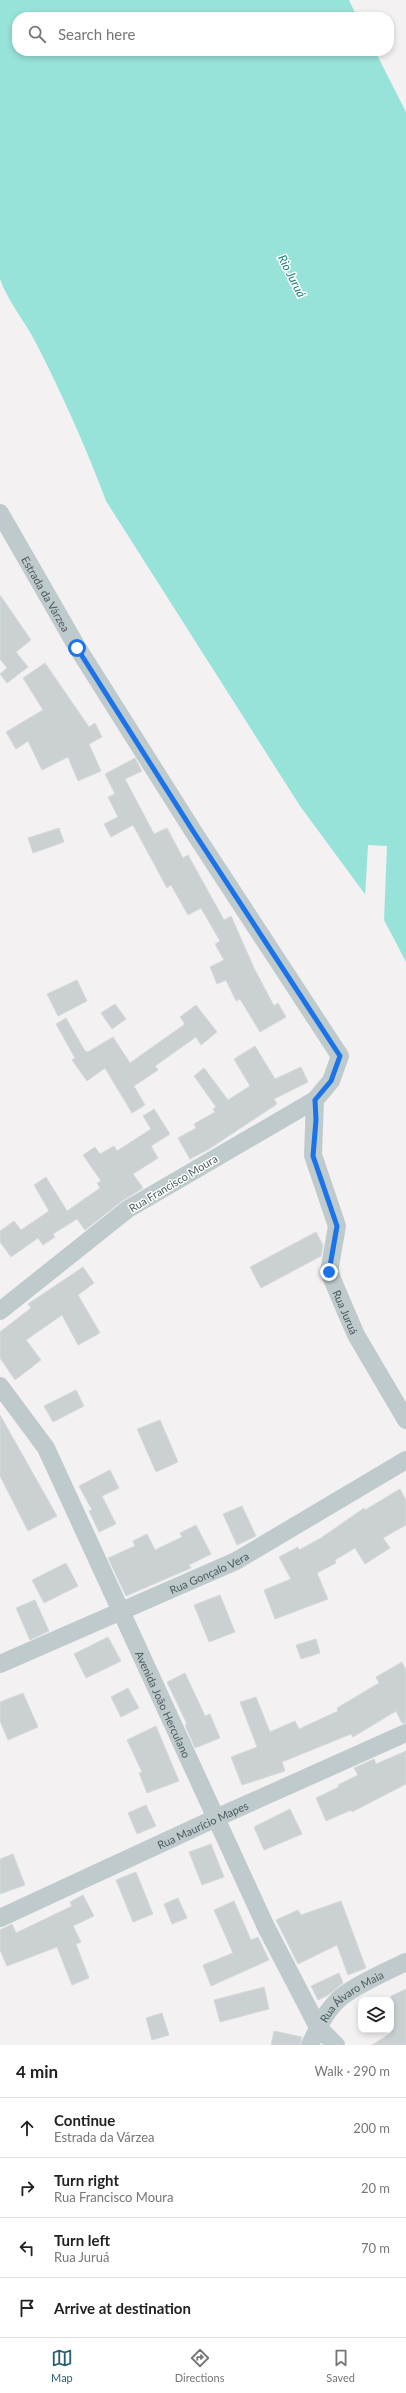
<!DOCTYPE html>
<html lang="en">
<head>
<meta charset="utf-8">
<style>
  :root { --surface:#fff; --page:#f2f2f2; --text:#222; --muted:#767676; --line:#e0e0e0; --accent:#275f70 }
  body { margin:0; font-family:Lato,sans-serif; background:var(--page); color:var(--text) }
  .controls { position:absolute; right:12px; bottom:12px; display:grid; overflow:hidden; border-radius:8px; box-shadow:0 2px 6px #0003 }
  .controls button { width:36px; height:36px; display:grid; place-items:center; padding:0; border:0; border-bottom:1px solid var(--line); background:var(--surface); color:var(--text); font:20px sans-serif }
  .stop { position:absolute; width:12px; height:12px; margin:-9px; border:3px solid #1a73e8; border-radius:50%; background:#fff }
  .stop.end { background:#1a73e8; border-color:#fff; box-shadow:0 1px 4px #0008 }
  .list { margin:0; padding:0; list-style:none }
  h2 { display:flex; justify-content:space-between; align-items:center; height:52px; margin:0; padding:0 16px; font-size:17px }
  h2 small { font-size:13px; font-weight:400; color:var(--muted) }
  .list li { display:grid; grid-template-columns:26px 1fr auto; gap:12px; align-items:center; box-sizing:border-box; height:60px; padding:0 16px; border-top:1px solid var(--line) }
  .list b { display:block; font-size:15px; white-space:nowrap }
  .list p { margin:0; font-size:13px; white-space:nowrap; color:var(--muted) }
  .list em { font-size:13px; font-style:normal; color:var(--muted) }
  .icon { flex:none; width:22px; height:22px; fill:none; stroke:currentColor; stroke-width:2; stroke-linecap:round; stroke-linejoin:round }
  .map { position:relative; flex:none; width:406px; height:2045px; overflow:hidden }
  .search { position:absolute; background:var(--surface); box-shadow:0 2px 6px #0003; left:12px; right:12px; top:12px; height:44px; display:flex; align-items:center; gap:10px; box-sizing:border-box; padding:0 14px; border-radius:16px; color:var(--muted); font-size:15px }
  .sheet { height:292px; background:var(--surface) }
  nav { display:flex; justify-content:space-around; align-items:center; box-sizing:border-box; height:56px; border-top:1px solid var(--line); background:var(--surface); font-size:11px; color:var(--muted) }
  nav a { display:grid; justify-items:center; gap:2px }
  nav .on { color:var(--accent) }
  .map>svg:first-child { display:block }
</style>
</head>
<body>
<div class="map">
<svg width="406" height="2045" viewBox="0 0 406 2045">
  <rect width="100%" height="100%" fill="#f3f1f2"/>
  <path fill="#97e3da" d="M0,0h349l8,17h-340v34h358l31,61v850l-22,-42 -84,-114 -194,-305c-20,-54 -44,-107 -70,-158 -11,-22 -28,-41 -36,-64z"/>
  <path fill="#f3f1f2" d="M368,845l19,1 -3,75 -3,-1 -16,-23z"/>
  <path fill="#cbd0d2" stroke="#d6d9db" d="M0,595l31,45 -15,12 12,15 -21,16 -7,-9 7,-6 -7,-9z
    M45,663l44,64 6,-4 7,14 -13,7 12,27 -23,10 -10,-24 -26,13 -14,-29 -12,8 -10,-17 37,-22 -20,-32z
    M135,758l7,13 -17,8 29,55 13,-6 16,30 5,-3 36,65 7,-4 23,52 20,38 4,-3 8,14 -26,15 -20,-33 -4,2 -10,-21 -9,4 -7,-17 14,-7 -9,-16 5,-3 -19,-33 -13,7 -17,-30 -4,3 -34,-63 -22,12 -7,-13 14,-7 -10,-20 7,-3 -10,-20z
    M59,828l5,14 -31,11 -5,-15z
    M77,980l10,21 -29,15 -11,-22z
    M115,1004l11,15 -14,10 -11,-16z
    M196,1005l21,27 -16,13 -5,-8 -41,29 3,4 -24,16 11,19 -13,8 -27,-45 -18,13 -15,-21 3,-2 -19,-34 10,-6 19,33 3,1 25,-15 17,26 55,-39 -5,-7z
    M255,1046l20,33 26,-12 7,15 -34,17 3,5 -68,45 -19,10 -12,-21 18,-10 -2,-4 21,-12 -2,-3 3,-2 -22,-31 10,-8 24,32 22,-14 -16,-27z
    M154,1109l16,25 -19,12 7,12 -25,16 10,14 -21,13 -37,29 -8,-11 -24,15 2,3 -12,8 -5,-7 -27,19 -11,-15v-11l14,-10 7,9 28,-19 -15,-26 12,-8 21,34 33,-23 -3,-5 4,-2 -18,-26 12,-8 5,7 14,-8 3,5 34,-22 -8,-13z
    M316,1232l7,13 -2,11 -60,32 -11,-21z
    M83,1267l11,16 -16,12 22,38 -22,12 -16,-30 -36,25 15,20 -26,20 -15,-22v-26l31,-24 -3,-4z
    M76,1390l8,16 -31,16 -9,-16z
    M0,1415l57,101 -29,15 -28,-55z
    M160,1420l18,42 -22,10 -19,-43z
    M110,1470l9,18 -17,8 14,28 -17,8 -10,-21 3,-1 -13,-24z
    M400,1489l6,11v25l-23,13 7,10 -25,16 -10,-16 -20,12 1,3 -19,10 11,26 -53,20 -11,-29 27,-11 -12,-22 19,-10 1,3 22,-12 43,-30 1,2z
    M242,1506l14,30 -19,9 -14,-31z
    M196,1525l15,29 -22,11 2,3 -65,28 -18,-38 27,-12 -2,-5 14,-7 8,16 27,-13 -2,-4z
    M66,1563l12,23 -34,17 -12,-23z
    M220,1595l15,37 -26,10 -15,-37z
    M35,1600l14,31 -19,9 -14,-32z
    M108,1637l13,24 -35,17 -12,-24z
    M316,1639l4,14 -19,6 -5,-14z
    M402,1662l4,8v53h-4l-6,-12 -43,26 -2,-3 -69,28 3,9 -43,14 -11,-28 26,-10 -17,-45 16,-5 14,35 25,-11 4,8 39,-18 -1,-3 42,-25 -3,-6z
    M185,1673l20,43 5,-2 10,24 -25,10 -10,-23 2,-1 -20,-42z
    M128,1688l11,20 -18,9 -10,-20z
    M23,1693l15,34 -30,13 -8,-19v-19z
    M156,1726l23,55 -32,12 -8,-20 3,-1 -15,-32z
    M406,1751v33l-54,28 -1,-2 -25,11 -10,-23 23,-11 -1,-2 20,-10 -4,-7 20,-9 2,5z
    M146,1805l10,21 -19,8 -9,-21z
    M290,1809l12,25 -38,16 -10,-23z
    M211,1844l13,33 -22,8 -13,-33z
    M13,1854l12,31 -25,9v-35z
    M136,1872l17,42 -20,8 -17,-42z
    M83,1895l11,21 -21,10 8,16 -5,2 13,34 -17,7 -15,-38 -50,19 -7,-16v-20l12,-6 4,9 56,-27 -2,-4z
    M178,1898l9,20 -15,6 -8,-20z
    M234,1901l17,39 7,-3 11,23 -58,26 -8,-21 30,-12 -19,-43z
    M341,1901l25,67 -18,7 -11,-30 -39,19 -22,-44 22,-10 3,5z
    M339,1973l4,10 -15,12 -10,5 -7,-14z
    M264,1987l5,22 -49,13 -6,-22z
    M406,1989v56h-34l19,-12v-37z
    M162,2013l7,22 -17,5 -6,-22z
    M274,2031l28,6 -2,8h-29z"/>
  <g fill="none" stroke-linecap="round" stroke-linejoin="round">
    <g stroke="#becacc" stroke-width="18">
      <path id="s1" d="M0,513l77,134 116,184 147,225 -9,25 -16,19 -187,109 -128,102"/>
      <path id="s2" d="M315,1100l-2,55 24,71 -8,46 27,63 50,85"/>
      <path id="s3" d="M0,1386l46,62 220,479 52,100 18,18"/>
      <path id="s4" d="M0,1664l236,-103 170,-101"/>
      <path id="s5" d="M0,1918l216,-100 190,-85"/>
      <path id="s6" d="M310,2045c7,-15 14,-31 26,-43 11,-13 53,-32 70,-40"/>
    </g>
  </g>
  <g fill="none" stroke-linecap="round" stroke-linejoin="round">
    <path stroke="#1a73e8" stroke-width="5" d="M77,648l116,183 147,225 -9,25 -16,19 1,20 -3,36 24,70 -8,46"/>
  </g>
  <g text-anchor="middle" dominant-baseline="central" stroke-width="3" stroke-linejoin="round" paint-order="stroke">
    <g font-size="11" fill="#4b5a5c" stroke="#fff">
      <text stroke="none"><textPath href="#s1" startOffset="93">Estrada da Várzea</textPath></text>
      <text transform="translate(173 1183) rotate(-31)">Rua Francisco Moura</text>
      <text stroke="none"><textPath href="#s2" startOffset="220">Rua Juruá</textPath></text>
      <text stroke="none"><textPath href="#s4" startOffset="228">Rua Gonçalo Vera</textPath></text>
      <text stroke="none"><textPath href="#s3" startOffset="359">Avenida João Herculano</textPath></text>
      <text stroke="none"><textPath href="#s5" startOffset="223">Rua Maurício Mapes</textPath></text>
      <text stroke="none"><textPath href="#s6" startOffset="66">Rua Álvaro Maia</textPath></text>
    </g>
    <g font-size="12" font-style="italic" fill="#1b8176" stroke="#fff">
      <text transform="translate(292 276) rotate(63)">Rio Juruá</text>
    </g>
  </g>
</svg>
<div class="controls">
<button><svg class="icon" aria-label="layers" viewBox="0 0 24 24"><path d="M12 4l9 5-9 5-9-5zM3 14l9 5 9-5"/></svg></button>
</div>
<div class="stop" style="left:77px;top:648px"></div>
<div class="stop end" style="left:329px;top:1272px"></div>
<div class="search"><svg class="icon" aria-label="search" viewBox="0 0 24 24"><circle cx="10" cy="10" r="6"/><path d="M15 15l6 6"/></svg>Search here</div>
</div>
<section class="sheet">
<h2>4 min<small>Walk · 290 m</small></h2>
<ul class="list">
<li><svg class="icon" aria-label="ahead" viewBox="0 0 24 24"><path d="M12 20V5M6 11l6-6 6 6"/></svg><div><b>Continue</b><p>Estrada da Várzea</p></div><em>200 m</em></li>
<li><svg class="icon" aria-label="right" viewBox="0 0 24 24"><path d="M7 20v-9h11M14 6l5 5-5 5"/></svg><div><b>Turn right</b><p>Rua Francisco Moura</p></div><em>20 m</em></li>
<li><svg class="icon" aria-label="left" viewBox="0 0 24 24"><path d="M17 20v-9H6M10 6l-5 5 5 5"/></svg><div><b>Turn left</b><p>Rua Juruá</p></div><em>70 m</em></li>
<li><svg class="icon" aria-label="arrive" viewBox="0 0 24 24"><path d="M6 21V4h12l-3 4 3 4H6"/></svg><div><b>Arrive at destination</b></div></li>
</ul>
</section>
<nav>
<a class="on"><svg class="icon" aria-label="map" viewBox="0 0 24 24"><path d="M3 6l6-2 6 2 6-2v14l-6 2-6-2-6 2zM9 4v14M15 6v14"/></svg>Map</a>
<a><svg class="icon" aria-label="directions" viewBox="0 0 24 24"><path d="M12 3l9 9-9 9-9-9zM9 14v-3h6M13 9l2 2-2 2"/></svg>Directions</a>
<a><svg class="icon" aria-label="saved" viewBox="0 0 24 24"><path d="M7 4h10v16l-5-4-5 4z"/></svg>Saved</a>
</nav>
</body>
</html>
